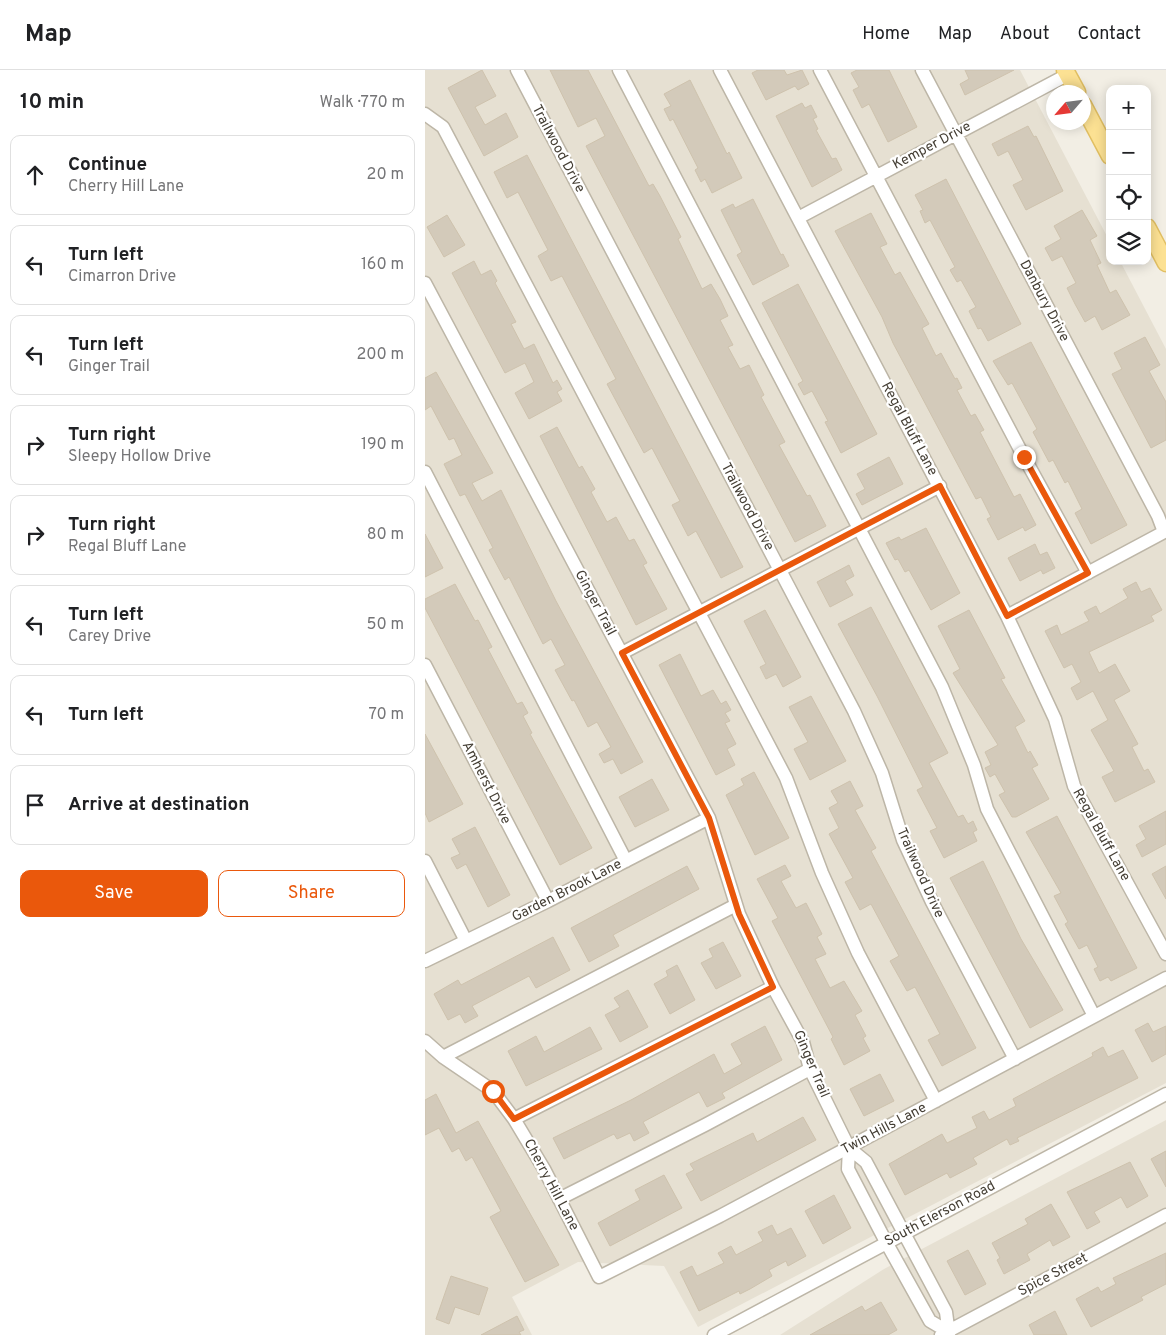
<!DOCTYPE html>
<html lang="en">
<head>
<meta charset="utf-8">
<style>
  :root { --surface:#fff; --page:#f2f2f2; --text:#202124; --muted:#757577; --line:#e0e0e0; --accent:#ea580c }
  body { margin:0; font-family:Overpass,sans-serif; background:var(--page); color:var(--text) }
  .controls { position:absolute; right:15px; top:15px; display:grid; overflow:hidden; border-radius:10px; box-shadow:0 2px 12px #0003 }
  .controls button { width:45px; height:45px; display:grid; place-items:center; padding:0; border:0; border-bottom:1px solid var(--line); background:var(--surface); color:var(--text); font:25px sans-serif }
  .compass { position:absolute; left:621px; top:15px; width:45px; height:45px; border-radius:50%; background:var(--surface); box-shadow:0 2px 12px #0003; rotate:242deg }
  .stop { position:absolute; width:15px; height:15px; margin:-11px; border:4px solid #ea580c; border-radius:50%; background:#fff }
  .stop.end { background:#ea580c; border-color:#fff; box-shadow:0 1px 5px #0008 }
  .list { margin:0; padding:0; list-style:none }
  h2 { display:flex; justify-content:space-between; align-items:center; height:65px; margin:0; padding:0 20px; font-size:21px }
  h2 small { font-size:16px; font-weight:400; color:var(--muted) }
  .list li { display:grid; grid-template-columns:32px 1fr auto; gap:15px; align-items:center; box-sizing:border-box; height:80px; margin:0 10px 10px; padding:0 10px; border:1px solid var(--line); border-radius:10px }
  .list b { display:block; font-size:19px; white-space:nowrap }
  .list p { margin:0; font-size:16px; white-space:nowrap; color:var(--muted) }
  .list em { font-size:16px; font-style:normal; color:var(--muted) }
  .actions { display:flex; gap:10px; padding:15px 20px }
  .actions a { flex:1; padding:11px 0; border:1px solid var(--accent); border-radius:10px; text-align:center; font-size:18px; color:var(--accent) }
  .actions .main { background:var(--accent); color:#fff }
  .icon { flex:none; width:28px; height:28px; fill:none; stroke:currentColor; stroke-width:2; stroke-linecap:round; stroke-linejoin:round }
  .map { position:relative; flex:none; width:741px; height:1265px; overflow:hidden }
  header { display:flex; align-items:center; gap:30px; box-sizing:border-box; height:70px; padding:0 25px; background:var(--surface); border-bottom:1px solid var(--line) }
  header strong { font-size:24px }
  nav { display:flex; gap:28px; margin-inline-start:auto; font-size:18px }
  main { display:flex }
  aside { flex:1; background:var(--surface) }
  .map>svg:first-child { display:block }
</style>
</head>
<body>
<header>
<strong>Map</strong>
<nav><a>Home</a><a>Map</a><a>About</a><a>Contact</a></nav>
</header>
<main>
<aside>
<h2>10 min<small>Walk · 770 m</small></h2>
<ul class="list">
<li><svg class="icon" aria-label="ahead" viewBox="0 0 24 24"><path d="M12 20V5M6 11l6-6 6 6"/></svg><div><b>Continue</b><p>Cherry Hill Lane</p></div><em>20 m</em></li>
<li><svg class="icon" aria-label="left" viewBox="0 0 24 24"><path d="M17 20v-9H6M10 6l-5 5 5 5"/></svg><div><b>Turn left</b><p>Cimarron Drive</p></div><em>160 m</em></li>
<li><svg class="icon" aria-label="left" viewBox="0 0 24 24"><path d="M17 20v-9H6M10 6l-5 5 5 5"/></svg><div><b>Turn left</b><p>Ginger Trail</p></div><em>200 m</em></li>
<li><svg class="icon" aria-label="right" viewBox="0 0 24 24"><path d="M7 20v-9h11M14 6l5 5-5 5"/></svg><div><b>Turn right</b><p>Sleepy Hollow Drive</p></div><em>190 m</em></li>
<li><svg class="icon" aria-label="right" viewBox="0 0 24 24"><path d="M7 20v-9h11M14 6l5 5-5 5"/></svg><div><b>Turn right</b><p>Regal Bluff Lane</p></div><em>80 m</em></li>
<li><svg class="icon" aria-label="left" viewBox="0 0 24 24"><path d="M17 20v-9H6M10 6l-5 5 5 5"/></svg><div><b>Turn left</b><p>Carey Drive</p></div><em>50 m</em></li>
<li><svg class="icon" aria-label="left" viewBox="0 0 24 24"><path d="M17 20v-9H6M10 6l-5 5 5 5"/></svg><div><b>Turn left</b></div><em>70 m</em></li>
<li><svg class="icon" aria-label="arrive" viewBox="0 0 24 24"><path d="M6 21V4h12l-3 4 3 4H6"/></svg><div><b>Arrive at destination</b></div></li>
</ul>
<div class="actions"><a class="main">Save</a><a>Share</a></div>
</aside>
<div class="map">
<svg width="741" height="1265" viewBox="0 0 741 1265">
  <rect width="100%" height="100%" fill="#f2eee4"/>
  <path fill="#e6e0d2" d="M0,0h595l90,172v19h10l46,88v734l-468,244 -34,-61 -86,-4 -66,35 20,38h-107z
    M741,1050v215h-386l104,-66z"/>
  <path fill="#d3caba" stroke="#cec2ad" d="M57,0l14,26 -21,11 10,18 21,-12 12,24 -34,19 -36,-68z
    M125,0h38l61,116 4,-2 7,12 21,41 -3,2 24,50 9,-5 9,15 8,17 -8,4 13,25 -5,2 12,22 9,-4 15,30 -3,2 24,45 -6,3 28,51 3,-1 16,31 -31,16 -209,-396 19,-10 -9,-18 -18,9z
    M333,0h26l3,5 15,-5 7,14 -11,6 -3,-4 -29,14 -14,-27z
    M432,0h32l28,57 -29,15 -19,-38 -7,4 -9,-18 6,-3 -8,-14z
    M540,0h49l-49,25 -5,-11 9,-5z
    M265,10l37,74 2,-2 13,26 -30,15 -7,-14 -4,3 -6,-12 3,-2 -25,-49 -3,2 -6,-12 7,-3 -7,-12z
    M377,33l3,5 6,-3 6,12 -4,2 5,10 -2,1 16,29 4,-1 6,12 -30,17 -36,-71z
    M603,56l6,11 2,-1 27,55 -37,19 -13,-25 10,-5 -15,-29 -10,5 -6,-12z
    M102,85l216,412 -22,11 -25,-47 -8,5 -16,-31 8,-4 -28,-53 -8,5 -37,-69 9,-5 -54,-103 -11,5 -13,-25 10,-6 -30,-58 -11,6 -13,-26z
    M521,109l75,145 -33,17 -7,-13 -3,1 -9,-18 7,-4 -15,-27 -4,2 -7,-12 5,-3 -25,-47 -5,3 -5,-12 3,-1 -8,-15z
    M328,129l28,56 2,-1 6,12 -36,19 -16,-30 5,-3 -21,-42 12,-6 2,4z
    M657,140l15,26 -7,4 11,23 -4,2 13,28 6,-3 14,25 -28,15 -7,-14 -10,6 -10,-18 -8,-16 9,-5 -14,-27 -10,5 -7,-13 16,-9 -7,-13z
    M446,143l16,31 -7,3 15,28 5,-3 29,52 -7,4 14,28 5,-3 14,26 2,-1 5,10 -5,2 14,26 4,-2 9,16 -4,2 34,65 6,-3 16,31 -11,6 -2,-4 -25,13 -11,-21 4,-2 -10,-20 -5,2 -83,-156 -11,-26 -47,-86z
    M22,145l18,30 -21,12 -17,-30z
    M49,191l7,14 10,-5 6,11 -2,2 21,39 -5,2 13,25 10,-5 19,39 4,-3 5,9 -5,3 5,9 -33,18 -14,-26 19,-11 -9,-19 -20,10 -53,-100z
    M373,214l79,150 -36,19 -16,-31 3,-1 -16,-30 -8,4 -6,-11 5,-3 -41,-78z
    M720,267l15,28 -11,6 17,31v38l-15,8 -39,-74 10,-5 -8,-16z
    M606,272l96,183 -36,19 -16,-31 7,-4 -14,-28 -3,2 -12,-23 -4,2 -16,-30 4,-3 -25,-46 -4,2 -15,-24z
    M11,302l57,101 -21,10 10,18 19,-11 55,111 87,161 -22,12 -8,-15 -9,4 -5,-9 12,-7 -14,-25 -9,5 -14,-27 -2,1 -17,-31 10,-5 -14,-26 -8,5 -34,-67 -4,3 -16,-30 4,-2 -28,-54 -5,2 -16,-32 18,-9 -8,-17 -5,2 -18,-34 -6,4v-32z
    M132,357l22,41 3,-2 13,23 -4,3 16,30 9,-5 13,24 5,-2 13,24 -4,2 24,44 -31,16 -96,-189z
    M464,387l14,27 -41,21 -6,-11 9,-5 -8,-15z
    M501,458l34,65 -29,17 -22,-40 -4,2 -7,-13 -3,1 -9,-17 13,-6 2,3z
    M0,464l18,34 -18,9z
    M610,474l5,11 7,-3 8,16 -12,6 -2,-4 -21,11 -12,-23z
    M424,495l5,11 -9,5 8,14 -23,12 -13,-25z
    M711,512l5,10 9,-4 12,22 -11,6 3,5 -65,31 10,21 16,-9 15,27 -16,9 24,44 -6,3 12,24 4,-2 7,13 -40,20 -13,-25 12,-6 -23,-41 17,-10 -15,-29 -16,9 -6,-12 10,-6 -9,-18 -8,4 -19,-37 12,-6 4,10 28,-14 -5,-9 12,-6 4,8 28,-16 -5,-9z
    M30,514l20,37 3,-1 14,27 -4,2 29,55 5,-2 6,11 -5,3 9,17 -2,1 62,114 -32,17 -135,-257v-9z
    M446,537l77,146 -19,10 29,54 5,-2 5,9 5,-3 4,9 -4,2 4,9 -33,17 -14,-27 7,-3 -20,-38 6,-3 -46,-91 -39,-72z
    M340,540l36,67 -18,10 -7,-13 -10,5 -6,-12 6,-3 -22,-43z
    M544,540l36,68 -4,1 24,42 -10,6 13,26 2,-2 8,14 -6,3 17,31 -33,18h-4l-13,-22 6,-3 -10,-18 -5,3 -5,-9 6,-3 -6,-13 13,-7 -45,-72 7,-4 -22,-43z
    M255,584l21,42 12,-6 8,14 5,-3 5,9 -6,3 5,8 -5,2 11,21 -9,5 8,16 -19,10 -57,-110z
    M386,626l35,65 -36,19 -16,-31 14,-7 -19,-35z
    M0,664l38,70 -34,18 -4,-9z
    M329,702l35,66 -34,17 -29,-60 18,-10 -3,-6z
    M227,709l17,31 -34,17 -16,-30z
    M425,711l13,25 -8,4 21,38 -5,3 105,197 -34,18 -14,-26 12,-6 -25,-47 -8,4 -17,-30 9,-5 -28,-52 -11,6 -15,-28 8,-4 -24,-44 10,-6 -10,-20 9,-5 -7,-12z
    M741,741v33l-24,13 -6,-12 10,-6 -7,-13z
    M632,746l80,152 -26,13 -3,-4 -8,4 -6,-12 4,-2 -11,-22 -8,4 -14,-25 3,-2 -14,-26 7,-3 -35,-61z
    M50,757l35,68 -22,12 -22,-43 -9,5 -6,-11 9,-4 -8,-15z
    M558,791l38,78 42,71 -33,18 -80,-150z
    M360,795l6,11 -10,5 15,27 10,-5 16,31 -5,3 9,17 -11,5 15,29 14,-7 18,30 -7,4 11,21 -3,2 7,13 -26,14 -13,-26 2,-2 -61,-116 6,-3 -21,-39z
    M262,796l12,23 -86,46 6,11 -30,16 -18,-34z
    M741,796v33l-14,-25z
    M128,867l17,33 -34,18 -7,-12 -57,30 6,10 -13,7 -5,-9 -12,6 -14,-26 24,-14 3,5z
    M298,872l18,34 -25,13 -15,-26 12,-6 -4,-8z
    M252,895l18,35 -25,14 -16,-30 14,-8 -2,-5z
    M203,920l20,37 -28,15 -15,-27 15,-8 -6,-9z
    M723,953l5,9 13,-6v28l-14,8 -17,-32z
    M340,956l17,34 -60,33 3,5 -18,9 -8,-15 -56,30 6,11 -15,8 -4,-8 -13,6 -3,-5 -50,25 -11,-21 78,-38 83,-46 10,20 18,-10 -11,-20z
    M165,957l12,22 -76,37 -18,-35 28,-15 8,16z
    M678,977l5,10 15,-7 15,28 -121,60 2,3 -9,4 -3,-6 -34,19 4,6 -27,14 -3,-5 -42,22 -16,-31 53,-30 5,9 30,-15 -5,-11 12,-6 5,9 27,-14 -3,-7 80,-43 -1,-3z
    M455,1004l14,27 -30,15 -14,-27z
    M11,1024l20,39 22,-12 81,144 -34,17 -35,-65 11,-6 -29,-54 -6,4 -7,-13 -7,4 -13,-24 -14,7v-35z
    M378,1047l13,23 -115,61 -15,-27 8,-4 -4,-6 63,-31 4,9z
    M741,1081v36l-15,-28z
    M705,1092l18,34 -21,12 -6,-11 -27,15 6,10 -13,7 -20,-37z
    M239,1105l18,33 -72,38 -12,-23 42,-23 -5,-10z
    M409,1125l17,33 -28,16 -18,-33z
    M626,1134l19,33 -17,9 -3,-6 -23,14 3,6 -26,14 -7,-14 3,-2 -8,-15 36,-19 -3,-5z
    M347,1155l5,10 14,-7 15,28 -18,10 -2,-5 -17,9 3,6 -22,13 -10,5 -1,-3 -40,20 -19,-39 12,-6 5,10 27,-13 -6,-10 13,-7 5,9 27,-14 -5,-9z
    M543,1180l18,34 -21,11 -18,-34z
    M741,1183v31l-25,13 2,3 -52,27 -15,-28 22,-12 3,5 15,-8 -3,-6z
    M26,1206l37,12 -9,27 -24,-8 -6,17 -13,-5z
    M456,1232l16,28 -9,5h-78l52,-29 3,5z
    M630,1241l12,24h-33l-5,-10z
    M92,1246l7,14 -5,2 2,3h-40z"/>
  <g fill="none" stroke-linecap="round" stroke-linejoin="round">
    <defs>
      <path id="minor" d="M92,0l337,641 28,62 21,67 29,62 83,157
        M194,0l323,617 32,78 13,44 107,207
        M295,0l287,546 48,103 19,67 92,168
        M395,0l204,387 64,116
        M497,0l236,446 6,16 -157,84
        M0,44l18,13 343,651 36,95 36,80 78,148
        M373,148l269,-143
        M0,213l284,535 30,96 34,73 30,55 7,27 39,79 17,14 80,150 3,23
        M0,402l201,389
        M197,583l318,-167
        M0,595l123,236
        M0,791l41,80
        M0,891l123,-60 161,-83
        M0,971l18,16 50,34 21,28 30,50 55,108 121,-61 446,-238
        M18,987l293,-152
        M89,1049l259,-132
        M424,1078l-1,21 38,73 44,79 17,10
        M134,1129l146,-74 105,-56
        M289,1265l452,-241
        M516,1265l225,-120"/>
      <path id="major" d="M640,0l12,22
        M658,35l27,51
        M722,157l19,36"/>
    </defs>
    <use href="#minor" stroke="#bdb6a7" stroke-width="15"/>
    <use href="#major" stroke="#e1bf63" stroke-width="19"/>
    <use href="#minor" stroke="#fff" stroke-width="12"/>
    <use href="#major" stroke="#fce193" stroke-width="16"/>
  </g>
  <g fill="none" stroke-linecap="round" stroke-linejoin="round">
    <path stroke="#ea580c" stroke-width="6" d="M68,1021l21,28 259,-132 -34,-73 -30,-96 -87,-165 318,-167 67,130 81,-43 -64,-116"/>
  </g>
  <g text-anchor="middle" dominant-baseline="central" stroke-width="4.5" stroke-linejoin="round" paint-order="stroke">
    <g font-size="14" fill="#443e34" stroke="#fff">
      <text transform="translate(507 76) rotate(-28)">Kemper Drive</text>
      <text transform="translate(133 79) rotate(62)">Trailwood Drive</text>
      <text transform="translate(619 231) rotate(62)">Danbury Drive</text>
      <text transform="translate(484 359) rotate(62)">Regal Bluff Lane</text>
      <text transform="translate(322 437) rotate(62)">Trailwood Drive</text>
      <text transform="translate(170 533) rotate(62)">Ginger Trail</text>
      <text transform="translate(61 713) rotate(63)">Amherst Drive</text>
      <text transform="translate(676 765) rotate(61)">Regal Bluff Lane</text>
      <text transform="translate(495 803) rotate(66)">Trailwood Drive</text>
      <text transform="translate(142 821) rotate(-27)">Garden Brook Lane</text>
      <text transform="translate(386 994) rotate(67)">Ginger Trail</text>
      <text transform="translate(459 1059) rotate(-28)">Twin Hills Lane</text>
      <text transform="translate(126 1115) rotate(62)">Cherry Hill Lane</text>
      <text transform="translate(515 1144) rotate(-28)">South Elerson Road</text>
      <text transform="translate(628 1205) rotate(-28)">Spice Street</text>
    </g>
  </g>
</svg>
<div class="controls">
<button>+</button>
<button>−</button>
<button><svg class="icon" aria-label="locate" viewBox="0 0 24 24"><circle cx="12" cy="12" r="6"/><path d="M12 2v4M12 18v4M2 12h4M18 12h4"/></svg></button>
<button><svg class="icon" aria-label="layers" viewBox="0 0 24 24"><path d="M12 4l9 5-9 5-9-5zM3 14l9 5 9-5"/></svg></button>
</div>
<svg class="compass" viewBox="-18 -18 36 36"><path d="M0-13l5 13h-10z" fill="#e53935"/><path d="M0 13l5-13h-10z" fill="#757577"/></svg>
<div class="stop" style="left:68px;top:1021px"></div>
<div class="stop end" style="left:599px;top:387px"></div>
</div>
</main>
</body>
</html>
